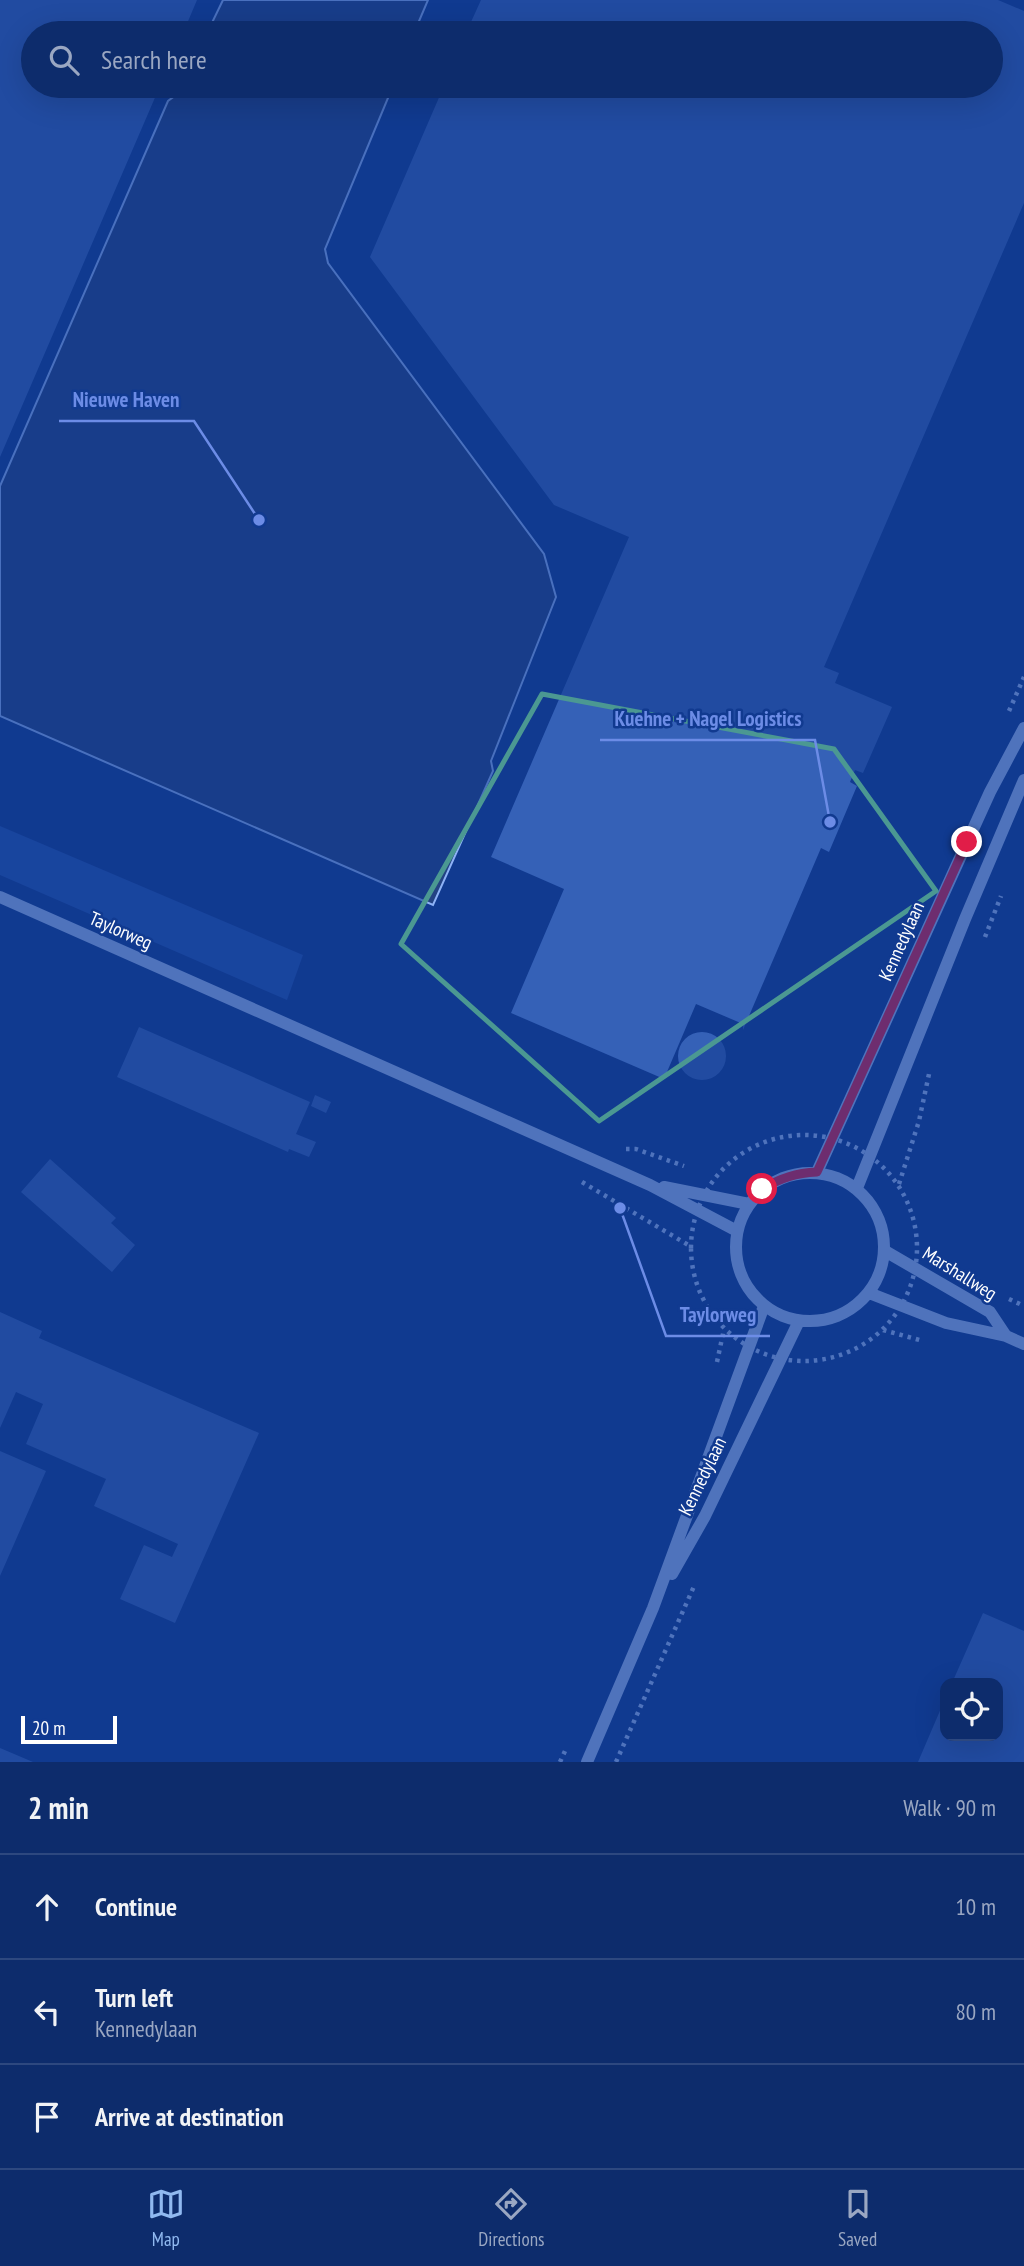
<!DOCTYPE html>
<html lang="en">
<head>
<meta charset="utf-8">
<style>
  :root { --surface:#0d2c6c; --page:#1b3874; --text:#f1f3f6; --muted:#9aa7c2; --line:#2d487f; --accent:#90b9f0 }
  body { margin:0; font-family:"PT Sans Narrow",sans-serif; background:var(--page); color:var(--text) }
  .controls { position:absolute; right:21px; bottom:21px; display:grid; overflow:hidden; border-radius:14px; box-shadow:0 7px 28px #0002 }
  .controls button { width:63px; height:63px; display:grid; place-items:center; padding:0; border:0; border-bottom:2px solid var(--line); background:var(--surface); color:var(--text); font:35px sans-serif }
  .scale { position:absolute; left:21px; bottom:18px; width:96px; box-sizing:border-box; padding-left:7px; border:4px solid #fff; border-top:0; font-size:19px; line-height:24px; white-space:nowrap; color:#fff; -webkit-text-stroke:5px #113a90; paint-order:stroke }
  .stop { position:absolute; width:21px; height:21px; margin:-16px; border:5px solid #e11d48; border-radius:50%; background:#fff }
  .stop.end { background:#e11d48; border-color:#fff; box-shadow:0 2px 7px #0008 }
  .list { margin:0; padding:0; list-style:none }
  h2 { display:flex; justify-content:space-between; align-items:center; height:91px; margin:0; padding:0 28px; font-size:30px }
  h2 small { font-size:23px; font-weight:400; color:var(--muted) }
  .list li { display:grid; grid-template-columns:46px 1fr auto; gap:21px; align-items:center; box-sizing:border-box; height:105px; padding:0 28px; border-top:2px solid var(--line) }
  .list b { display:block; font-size:26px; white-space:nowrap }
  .list p { margin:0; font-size:23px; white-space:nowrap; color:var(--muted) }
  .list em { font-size:23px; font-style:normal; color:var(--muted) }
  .icon { flex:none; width:38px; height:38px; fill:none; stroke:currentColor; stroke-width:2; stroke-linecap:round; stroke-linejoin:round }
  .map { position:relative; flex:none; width:1024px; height:1762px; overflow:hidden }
  .search { position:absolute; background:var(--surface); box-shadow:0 7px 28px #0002; left:21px; right:21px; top:21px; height:77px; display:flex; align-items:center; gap:18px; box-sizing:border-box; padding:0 24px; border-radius:38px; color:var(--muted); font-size:26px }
  .sheet { height:406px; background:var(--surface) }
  nav { display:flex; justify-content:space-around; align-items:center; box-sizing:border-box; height:98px; border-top:2px solid var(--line); background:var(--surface); font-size:19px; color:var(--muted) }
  nav a { display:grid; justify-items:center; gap:4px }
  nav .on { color:var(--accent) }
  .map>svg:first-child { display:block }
</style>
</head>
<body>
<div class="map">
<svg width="1024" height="1762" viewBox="0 0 1024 1762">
  <rect width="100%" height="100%" fill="#113a90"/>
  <path fill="#2352af" d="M0,826l303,129 -16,45 -287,-125z"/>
  <path fill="#234283" stroke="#8eb2f6" stroke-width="2" d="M223,0h205l-14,33h-207z
    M183,86h210l-68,163 3,14 216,291 12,43 -65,164 2,10 -60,134 -433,-189v-230l168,-385 12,-9z"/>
  <path fill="#3561b7" d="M0,0h197l-14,33h-150v53h127l-160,371z
    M481,0h517l26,11v192l-200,464 15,6 -4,10 57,24 -29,66 -8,-3 -5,12 7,4 -28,66 -8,-4 -78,182v-6l-47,-20 -32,75 -153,-66 53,-124 -73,-32 138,-320 -75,-32 -184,-248 74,-171h547v-53h-525z
    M139,1027l171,75 -14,32 20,8 -7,15 -20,-8 -1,3 -171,-75z
    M678 1056a24 24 0 1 1 48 0a24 24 0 1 1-48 0Z
    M315,1095l16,7 -5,11 -15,-7z
    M50,1159l66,59 -5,5 24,22 -23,27 -91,-80z
    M0,1312l42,19 -3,7 220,95 -84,190 -55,-24 24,-54 28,12 6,-13 -84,-38 12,-27 -80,-35 17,-40 -27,-12 -16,36z
    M0,1451l46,20 -46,105z
    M983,1613l41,18v131h-106l27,-63v37h53v-53h-46z
    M0,1748l33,14h-33z"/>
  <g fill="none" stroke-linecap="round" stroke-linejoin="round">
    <path stroke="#9cb9f2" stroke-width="4.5" stroke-dasharray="3.5 5" stroke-linecap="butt" d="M1009,711l15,-34
      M985,937l16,-41
      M691 1248a113 113 0 1 1 226 0a113 113 0 1 1-226 0Z
      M626,1149h10l48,17
      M582,1182l108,64
      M899,1184l20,-63 10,-47
      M1009,1299l15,7
      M883,1330l40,11
      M717,1362l7,-33
      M560,1762l5,-11
      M616,1762l79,-178"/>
    <path stroke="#9cb9f2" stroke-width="12" d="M0,897l650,288 87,46
      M817,1172l173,-380 34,-64
      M736 1247a74 74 0 1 1 148 0a74 74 0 1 1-148 0Z
      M664,1187l85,17
      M857,1188l108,-269 59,-139
      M885,1251l105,61 16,24
      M869,1293l77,30 60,13 18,8
      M672,1574l33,-58 94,-195
      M587,1762l66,-154 111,-302"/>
  </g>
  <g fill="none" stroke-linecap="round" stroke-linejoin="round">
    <path stroke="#e11d48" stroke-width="9" d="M762,1189c19,-11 34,-16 55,-17l150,-330"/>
  </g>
  <path d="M0 0H1024V1762H0ZM542,694l292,55 102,142 -337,230 -198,-177z" fill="#113a90" fill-opacity=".55" fill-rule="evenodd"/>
  <path fill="none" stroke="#4b9892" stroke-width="5" stroke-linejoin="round" d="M542,694l292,55 102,142 -337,230 -198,-177z"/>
  <g text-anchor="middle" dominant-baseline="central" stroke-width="5" stroke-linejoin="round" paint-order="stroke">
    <g font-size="19" fill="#fff" stroke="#113a90">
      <text transform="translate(121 930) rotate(24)">Taylorweg</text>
      <text transform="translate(901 941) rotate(-66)">Kennedylaan</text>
      <text transform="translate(960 1273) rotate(32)">Marshallweg</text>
      <text transform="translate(702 1476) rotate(-64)">Kennedylaan</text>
    </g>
  </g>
  <path fill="none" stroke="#6c8ce6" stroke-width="2.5" d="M259 520L194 421H59M830 822L815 740H600M620 1208L666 1336H770"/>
  <g fill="#6c8ce6" stroke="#113a90" stroke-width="2.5">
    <circle cx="259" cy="520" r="7"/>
    <circle cx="830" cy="822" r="7"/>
    <circle cx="620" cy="1208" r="7"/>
  </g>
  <g font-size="21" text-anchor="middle" font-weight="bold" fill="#6c8ce6" stroke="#113a90" stroke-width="5" stroke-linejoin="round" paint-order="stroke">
    <text x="126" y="407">Nieuwe Haven</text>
    <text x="708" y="726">Kuehne + Nagel Logistics</text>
    <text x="718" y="1322">Taylorweg</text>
  </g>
</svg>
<div class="controls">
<button><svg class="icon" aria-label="locate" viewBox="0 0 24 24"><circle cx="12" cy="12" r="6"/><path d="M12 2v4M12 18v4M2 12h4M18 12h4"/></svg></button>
</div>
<div class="scale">20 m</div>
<div class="stop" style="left:762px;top:1189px"></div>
<div class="stop end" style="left:967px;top:842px"></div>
<div class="search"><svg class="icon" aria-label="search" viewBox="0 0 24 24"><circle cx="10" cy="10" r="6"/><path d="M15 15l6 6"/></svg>Search here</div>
</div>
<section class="sheet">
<h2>2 min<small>Walk · 90 m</small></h2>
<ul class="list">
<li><svg class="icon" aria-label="ahead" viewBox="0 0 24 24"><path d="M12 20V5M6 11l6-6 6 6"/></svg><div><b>Continue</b></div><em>10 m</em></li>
<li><svg class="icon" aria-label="left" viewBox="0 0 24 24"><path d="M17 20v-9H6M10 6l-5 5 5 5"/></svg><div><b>Turn left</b><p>Kennedylaan</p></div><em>80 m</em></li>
<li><svg class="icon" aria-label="arrive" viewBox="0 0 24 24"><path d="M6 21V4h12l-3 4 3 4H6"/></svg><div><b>Arrive at destination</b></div></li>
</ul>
</section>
<nav>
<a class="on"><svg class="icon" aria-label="map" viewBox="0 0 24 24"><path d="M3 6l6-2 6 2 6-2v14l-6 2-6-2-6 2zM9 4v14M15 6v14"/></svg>Map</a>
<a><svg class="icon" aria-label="directions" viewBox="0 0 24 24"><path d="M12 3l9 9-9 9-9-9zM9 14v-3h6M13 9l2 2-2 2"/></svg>Directions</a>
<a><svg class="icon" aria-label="saved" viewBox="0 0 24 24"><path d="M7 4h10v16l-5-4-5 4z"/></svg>Saved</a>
</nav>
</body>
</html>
